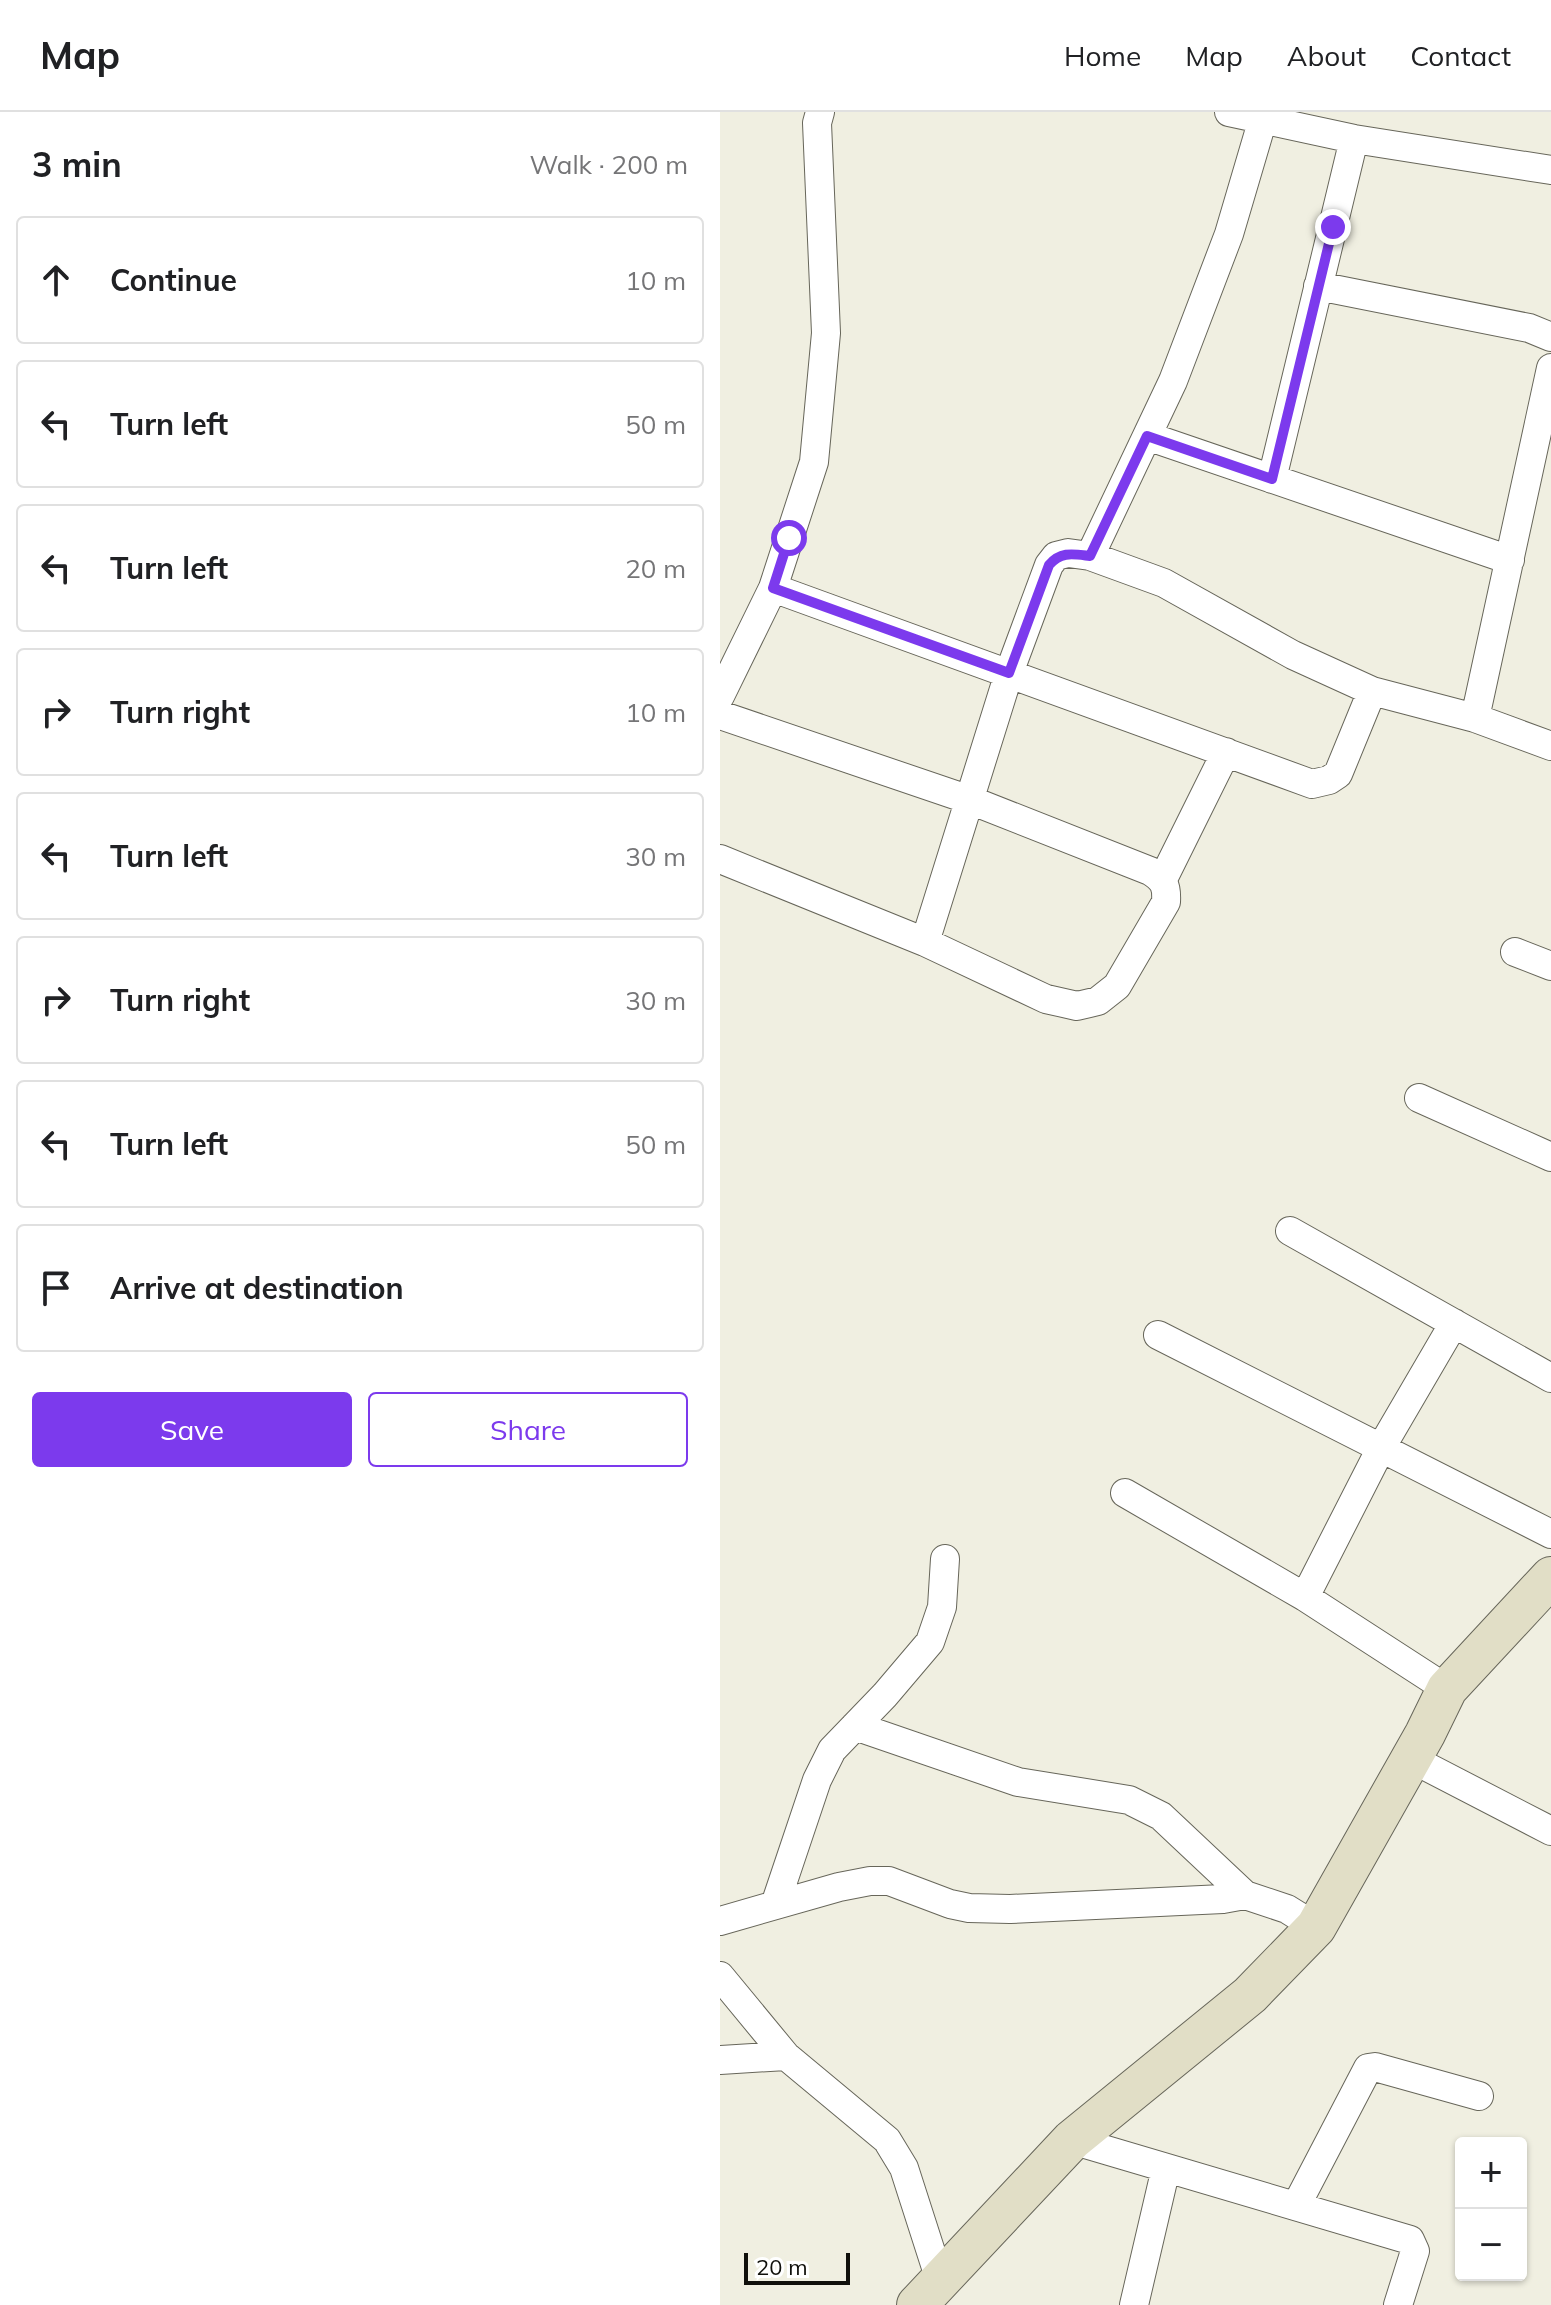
<!DOCTYPE html>
<html lang="en">
<head>
<meta charset="utf-8">
<style>
  :root { --surface:#fff; --page:#f6f6f6; --text:#202124; --muted:#757577; --line:#e0e0e0; --accent:#7c3aed }
  body { margin:0; font-family:Mulish,sans-serif; background:var(--page); color:var(--text) }
  .controls { position:absolute; right:24px; bottom:24px; display:grid; overflow:hidden; border-radius:8px; box-shadow:0 2px 6px #0004 }
  .controls button { width:72px; height:72px; display:grid; place-items:center; padding:0; border:0; border-bottom:2px solid var(--line); background:var(--surface); color:var(--text); font:40px sans-serif }
  .scale { position:absolute; left:24px; bottom:20px; width:106px; box-sizing:border-box; padding-left:8px; border:4px solid #10100b; border-top:0; font-size:22px; line-height:28px; white-space:nowrap; color:#10100b; -webkit-text-stroke:6px #fff; paint-order:stroke }
  .stop { position:absolute; width:24px; height:24px; margin:-18px; border:6px solid #7c3aed; border-radius:50%; background:#fff }
  .stop.end { background:#7c3aed; border-color:#fff; box-shadow:0 2px 8px #0008 }
  .list { margin:0; padding:0; list-style:none }
  h2 { display:flex; justify-content:space-between; align-items:center; height:104px; margin:0; padding:0 32px; font-size:34px }
  h2 small { font-size:26px; font-weight:400; color:var(--muted) }
  .list li { display:grid; grid-template-columns:52px 1fr auto; gap:24px; align-items:center; box-sizing:border-box; height:128px; margin:0 16px 16px; padding:0 16px; border:2px solid var(--line); border-radius:8px }
  .list b { display:block; font-size:30px; white-space:nowrap }
  .list em { font-size:26px; font-style:normal; color:var(--muted) }
  .actions { display:flex; gap:16px; padding:24px 32px }
  .actions a { flex:1; padding:18px 0; border:2px solid var(--accent); border-radius:8px; text-align:center; font-size:28px; color:var(--accent) }
  .actions .main { background:var(--accent); color:#fff }
  .icon { flex:none; width:44px; height:44px; fill:none; stroke:currentColor; stroke-width:2; stroke-linecap:round; stroke-linejoin:round }
  .map { position:relative; flex:none; width:831px; height:2193px; overflow:hidden }
  header { display:flex; align-items:center; gap:48px; box-sizing:border-box; height:112px; padding:0 40px; background:var(--surface); border-bottom:2px solid var(--line) }
  header strong { font-size:38px }
  nav { display:flex; gap:44px; margin-inline-start:auto; font-size:28px }
  main { display:flex }
  aside { flex:1; background:var(--surface) }
  .map>svg:first-child { display:block }
</style>
</head>
<body>
<header>
<strong>Map</strong>
<nav><a>Home</a><a>Map</a><a>About</a><a>Contact</a></nav>
</header>
<main>
<aside>
<h2>3 min<small>Walk · 200 m</small></h2>
<ul class="list">
<li><svg class="icon" aria-label="ahead" viewBox="0 0 24 24"><path d="M12 20V5M6 11l6-6 6 6"/></svg><div><b>Continue</b></div><em>10 m</em></li>
<li><svg class="icon" aria-label="left" viewBox="0 0 24 24"><path d="M17 20v-9H6M10 6l-5 5 5 5"/></svg><div><b>Turn left</b></div><em>50 m</em></li>
<li><svg class="icon" aria-label="left" viewBox="0 0 24 24"><path d="M17 20v-9H6M10 6l-5 5 5 5"/></svg><div><b>Turn left</b></div><em>20 m</em></li>
<li><svg class="icon" aria-label="right" viewBox="0 0 24 24"><path d="M7 20v-9h11M14 6l5 5-5 5"/></svg><div><b>Turn right</b></div><em>10 m</em></li>
<li><svg class="icon" aria-label="left" viewBox="0 0 24 24"><path d="M17 20v-9H6M10 6l-5 5 5 5"/></svg><div><b>Turn left</b></div><em>30 m</em></li>
<li><svg class="icon" aria-label="right" viewBox="0 0 24 24"><path d="M7 20v-9h11M14 6l5 5-5 5"/></svg><div><b>Turn right</b></div><em>30 m</em></li>
<li><svg class="icon" aria-label="left" viewBox="0 0 24 24"><path d="M17 20v-9H6M10 6l-5 5 5 5"/></svg><div><b>Turn left</b></div><em>50 m</em></li>
<li><svg class="icon" aria-label="arrive" viewBox="0 0 24 24"><path d="M6 21V4h12l-3 4 3 4H6"/></svg><div><b>Arrive at destination</b></div></li>
</ul>
<div class="actions"><a class="main">Save</a><a>Share</a></div>
</aside>
<div class="map">
<svg width="831" height="2193" viewBox="0 0 831 2193">
  <rect width="100%" height="100%" fill="#f0efe1"/>
  <g fill="none" stroke-linecap="round" stroke-linejoin="round">
    <defs>
      <path id="street" d="M509,0l125,27 197,31
        M598,174l211,42 22,9
        M427,324l363,124
        M552,367l82,-340
        M370,444l83,-175 56,-147 36,-122
        M53,476l539,196 17,-4 9,-6 34,-83
        M0,584l53,-108 41,-126 12,-129 -9,-210 3,-11
        M0,603l250,85 180,71c14,9 17,14 16,31l-49,84 -19,15 -21,5 -31,-7 -121,-57 -205,-83
        M755,606l76,-350
        M443,767l63,-127
        M205,830l84,-269 40,-108 7,-9 12,-3 22,3 74,27 129,72 79,36 103,27 76,28
        M795,840l36,14
        M699,986l132,59
        M570,1119l261,147
        M438,1223l393,199
        M405,1381l180,104 142,92
        M585,1485l76,-149 73,-125
        M135,1614l163,56 111,18 32,16 84,79
        M690,1646l141,73
        M55,1793l42,-125 15,-30 53,-55 45,-53 12,-35 3,-48
        M0,1809l119,-34 31,-6h19l61,23 19,4 41,1 213,-10 22,-4 42,14 29,18
        M0,1864l66,80 101,84 17,28 36,112
        M0,1948l66,-4
        M352,2028l338,100 5,11 -17,54
        M576,2094l72,-138 7,-1 104,29
        M414,2193l32,-137"/>
      <path id="secondary" d="M197,2193l155,-165 178,-145 66,-68 109,-193 22,-45 104,-112"/>
    </defs>
    <use href="#street" stroke="#67665a" stroke-width="30"/>
    <use href="#secondary" stroke="#67665a" stroke-width="42"/>
    <use href="#street" stroke="#fff" stroke-width="28"/>
    <use href="#secondary" stroke="#e1dec6" stroke-width="40"/>
  </g>
  <g fill="none" stroke-linecap="round" stroke-linejoin="round">
    <path stroke="#7c3aed" stroke-width="10" d="M69,426l-16,50 236,85 40,-108c12,-14 24,-11 41,-9l57,-120 125,43 61,-252"/>
  </g>
</svg>
<div class="controls">
<button>+</button>
<button>−</button>
</div>
<div class="scale">20 m</div>
<div class="stop" style="left:69px;top:426px"></div>
<div class="stop end" style="left:613px;top:115px"></div>
</div>
</main>
</body>
</html>
